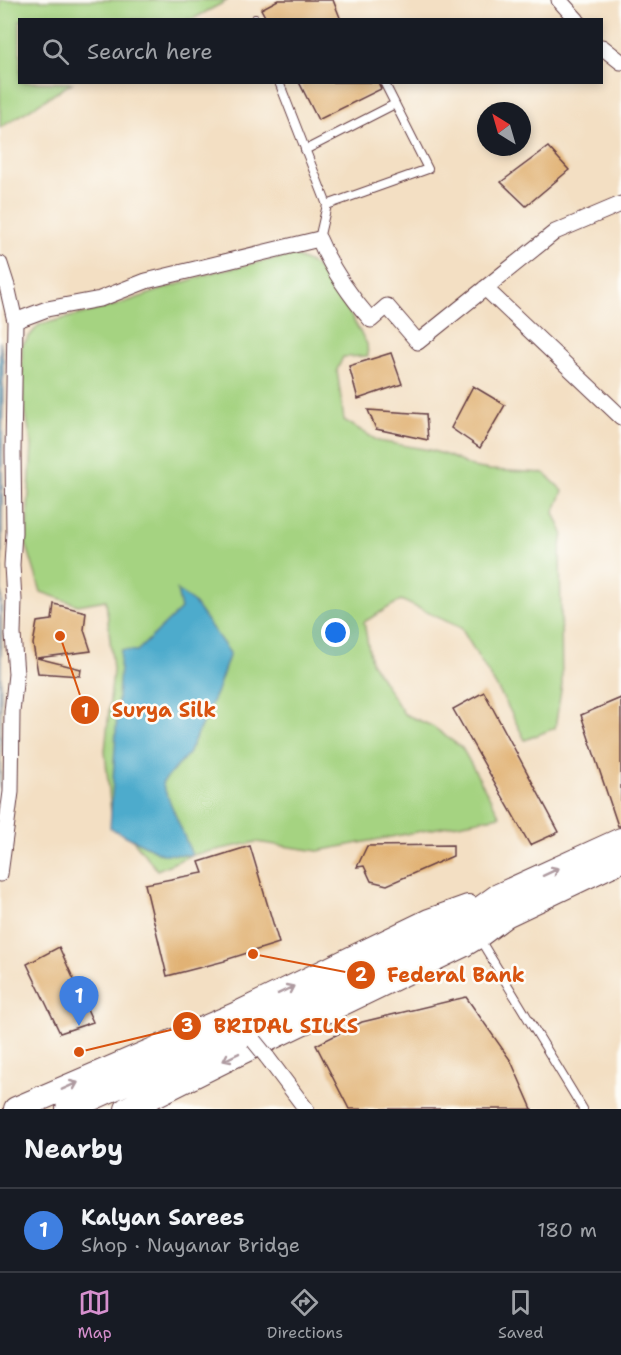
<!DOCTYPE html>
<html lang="en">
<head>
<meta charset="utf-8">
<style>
  :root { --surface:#171b24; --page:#242831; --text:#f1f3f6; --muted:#9ea1a6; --line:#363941; --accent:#d690ce }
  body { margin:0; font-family:"Shantell Sans",sans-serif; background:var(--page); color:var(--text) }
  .compass { position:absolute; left:477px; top:102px; width:54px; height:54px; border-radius:50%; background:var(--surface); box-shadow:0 3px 9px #0003; rotate:323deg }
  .you { position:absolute; left:336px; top:633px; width:21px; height:21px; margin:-15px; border:4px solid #fff; border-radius:50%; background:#1a73e8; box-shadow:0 0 0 9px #1a73e833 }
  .badge { display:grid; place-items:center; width:39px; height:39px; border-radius:50%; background:var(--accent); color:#fff; font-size:20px; font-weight:700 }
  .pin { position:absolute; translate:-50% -50px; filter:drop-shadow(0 2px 3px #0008) }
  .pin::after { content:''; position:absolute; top:32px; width:21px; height:18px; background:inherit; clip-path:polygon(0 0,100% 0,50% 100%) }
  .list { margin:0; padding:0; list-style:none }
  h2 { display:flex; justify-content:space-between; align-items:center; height:78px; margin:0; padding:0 24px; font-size:26px }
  h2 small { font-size:20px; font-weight:400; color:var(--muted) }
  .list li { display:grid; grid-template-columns:39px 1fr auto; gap:18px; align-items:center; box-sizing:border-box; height:84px; padding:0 24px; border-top:2px solid var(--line) }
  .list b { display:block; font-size:22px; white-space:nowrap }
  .list p { margin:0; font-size:20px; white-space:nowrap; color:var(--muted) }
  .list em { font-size:20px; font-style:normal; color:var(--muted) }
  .icon { flex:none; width:33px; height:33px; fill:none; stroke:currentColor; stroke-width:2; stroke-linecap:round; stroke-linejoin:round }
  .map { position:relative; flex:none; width:621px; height:1109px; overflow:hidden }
  .search { position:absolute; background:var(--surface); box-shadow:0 3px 9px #0003; left:18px; right:18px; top:18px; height:66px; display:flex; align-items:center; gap:15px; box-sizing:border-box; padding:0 21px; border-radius:0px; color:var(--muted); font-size:22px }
  .sheet { height:162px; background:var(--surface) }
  nav { display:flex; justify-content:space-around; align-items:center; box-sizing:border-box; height:84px; border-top:2px solid var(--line); background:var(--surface); font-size:16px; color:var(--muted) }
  nav a { display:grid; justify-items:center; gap:3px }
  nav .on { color:var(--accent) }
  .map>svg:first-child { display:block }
</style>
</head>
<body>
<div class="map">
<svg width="621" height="1109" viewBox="0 0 621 1109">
  <rect width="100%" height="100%" fill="#fdfcf7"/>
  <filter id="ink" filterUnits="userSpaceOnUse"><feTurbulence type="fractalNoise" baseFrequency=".0167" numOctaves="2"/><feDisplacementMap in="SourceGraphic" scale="12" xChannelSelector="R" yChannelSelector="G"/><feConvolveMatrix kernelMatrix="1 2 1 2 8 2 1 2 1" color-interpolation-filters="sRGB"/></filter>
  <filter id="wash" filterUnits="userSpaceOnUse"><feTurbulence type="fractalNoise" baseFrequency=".008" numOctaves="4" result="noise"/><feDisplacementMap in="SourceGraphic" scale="24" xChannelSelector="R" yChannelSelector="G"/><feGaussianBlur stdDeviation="1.35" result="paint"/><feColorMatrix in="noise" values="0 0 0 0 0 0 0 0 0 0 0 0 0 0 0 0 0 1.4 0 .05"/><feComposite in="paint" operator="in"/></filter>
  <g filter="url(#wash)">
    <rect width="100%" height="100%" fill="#f3dfc3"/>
    <path fill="#a5d381" stroke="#787956" stroke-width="1.5" d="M0,0h228l-35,19 -173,1v62l52,1 -72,45z
      M293,255l19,9 18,15 37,65 1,12 -25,1 -6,13 7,50 34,21 52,9 19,6 23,11 18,3 54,3 19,18 -9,22 9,20 -3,20 2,131 -7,44 -30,12 -21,-41 -43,-71 -60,-28 -37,22 7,40 33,52 28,12 30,22 38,68 -182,35 -62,-9 -64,13 -35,15 -46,-57 -6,-62 8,-81 -7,-70 -28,5 -37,-13 -15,-49 6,-98 -9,-45 -1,-55 17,-20 78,-20 97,-33z"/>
    <path fill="#4eabcc" stroke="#4c657c" stroke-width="1.5" d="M0,341l3,20 -3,427z
      M177,590l17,13 36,50 -13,38 -29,63 -26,29 30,72 -30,-1 -52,-26 11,-178 16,1 44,-42z"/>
    <g id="blocks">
      <path fill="#e1b274" d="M278,0h55l8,20h-74l-6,-11z
        M299,82h79l3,7 -63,31z
        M548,147l21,23 -43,36 -25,-24z
        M391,353l11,31 -44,15 -9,-33z
        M473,386l32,19 -25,43 -29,-20z
        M368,410l58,4 2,26 -52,-11z
        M54,604l32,8 -2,18 7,21 -54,7 44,11 -1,7 -42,-3 -5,-29 4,-22 15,-2z
        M484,692l75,140 -29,13 -77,-136z
        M621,698v128h-3l-37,-111z
        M453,845v11l-66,29 -16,-4 -7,-15 -7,1 10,-21z
        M250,846l29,97 -54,17v1l-58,15 -22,-92 58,-11 -4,-11z
        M59,947l34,75 -33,11 -33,-69z
        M466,997l45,64 21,48h-183l-33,-64 46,-23z"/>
    </g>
  </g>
  <g filter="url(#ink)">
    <use href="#blocks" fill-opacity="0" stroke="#633c42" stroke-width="1.5"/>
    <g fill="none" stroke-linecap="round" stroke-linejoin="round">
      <defs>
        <path id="lane" d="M255,19v1
          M279,82l48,123 -8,34
          M305,150l90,-46
          M327,205l101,-36 -44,-87
          M479,938l104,171"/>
        <path id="street" d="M559,0l18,20
          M602,47l19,15
          M0,264l7,22 8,35
          M485,288l136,129
          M0,874l11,-82 1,-80 4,-38 -3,-40 1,-34 -2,-35 2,-33 -1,-80 2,-131 32,-12 53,-10 46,-18 173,-42c13,31 30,56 52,81l16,-14 31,36 137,-110 66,-28
          M267,1057l39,52"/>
        <path id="primary" d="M492,919l14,-4 115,-55
          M16,1109l219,-94 194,-94 39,-14
          M68,1109l241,-109 142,-70 47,-34 123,-56
          M127,1109l106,-53 230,-111 15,-9 28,-21"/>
      </defs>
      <use href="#lane" stroke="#633c42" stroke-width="10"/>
      <use href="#street" stroke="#633c42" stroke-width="17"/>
      <use href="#primary" stroke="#633c42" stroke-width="26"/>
      <use href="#lane" stroke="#fff" stroke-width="8"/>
      <use href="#street" stroke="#fff" stroke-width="15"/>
      <use href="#primary" stroke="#fff" stroke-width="24"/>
      <defs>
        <path id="street-bridge" d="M254,1041l13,16"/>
      </defs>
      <use href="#street-bridge" stroke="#633c42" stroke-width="17" stroke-linecap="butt"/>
      <use href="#street-bridge" stroke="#fff" stroke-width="15"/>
    </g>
    <defs><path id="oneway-shaft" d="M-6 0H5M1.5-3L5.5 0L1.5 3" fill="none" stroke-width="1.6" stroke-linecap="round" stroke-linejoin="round" transform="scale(1.5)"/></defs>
    <g stroke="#ae9aa0">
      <use href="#oneway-shaft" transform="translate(551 872) rotate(-25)"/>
      <use href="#oneway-shaft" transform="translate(286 990) rotate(-26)"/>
      <use href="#oneway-shaft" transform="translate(231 1057) rotate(154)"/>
      <use href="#oneway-shaft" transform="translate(70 1086) rotate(-24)"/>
    </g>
  </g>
  <path fill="none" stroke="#d8530f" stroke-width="2" d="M60 636L85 710M253 954L361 975M79 1052L187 1026"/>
  <g fill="#d8530f" stroke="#fdfcf7" stroke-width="2">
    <circle cx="60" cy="636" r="6"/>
    <circle cx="253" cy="954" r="6"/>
    <circle cx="79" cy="1052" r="6"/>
    <circle cx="85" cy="710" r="15"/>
    <circle cx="361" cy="975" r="15"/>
    <circle cx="187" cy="1026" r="15"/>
  </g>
  <g font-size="18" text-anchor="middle" font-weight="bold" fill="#fff">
    <text x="85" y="717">1</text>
    <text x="361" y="981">2</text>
    <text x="187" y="1032">3</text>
  </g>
  <g font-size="20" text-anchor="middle" font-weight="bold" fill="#d8530f" stroke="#fdfcf7" stroke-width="5" stroke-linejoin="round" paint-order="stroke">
    <text x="164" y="717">Surya Silk</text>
    <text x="456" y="982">Federal Bank</text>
    <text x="286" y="1033">BRIDAL SILKS</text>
  </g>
</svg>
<svg class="compass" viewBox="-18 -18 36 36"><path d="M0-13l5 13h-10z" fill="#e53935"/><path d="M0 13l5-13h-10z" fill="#9ea1a6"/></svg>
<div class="you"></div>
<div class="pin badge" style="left:79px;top:1026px;background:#3f7fe0">1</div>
<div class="search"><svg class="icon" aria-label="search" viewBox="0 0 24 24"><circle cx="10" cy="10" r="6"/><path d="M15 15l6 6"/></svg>Search here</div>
</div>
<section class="sheet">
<h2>Nearby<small></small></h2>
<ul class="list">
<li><span class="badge" style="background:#3f7fe0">1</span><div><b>Kalyan Sarees</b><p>Shop · Nayanar Bridge</p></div><em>180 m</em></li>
</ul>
</section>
<nav>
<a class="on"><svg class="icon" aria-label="map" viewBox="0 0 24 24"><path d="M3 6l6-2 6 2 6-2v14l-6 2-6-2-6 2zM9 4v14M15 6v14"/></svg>Map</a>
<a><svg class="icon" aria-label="directions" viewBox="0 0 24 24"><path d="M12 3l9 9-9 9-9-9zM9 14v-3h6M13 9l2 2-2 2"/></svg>Directions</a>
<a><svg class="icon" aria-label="saved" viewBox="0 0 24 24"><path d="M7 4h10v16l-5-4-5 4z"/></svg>Saved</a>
</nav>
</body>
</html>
